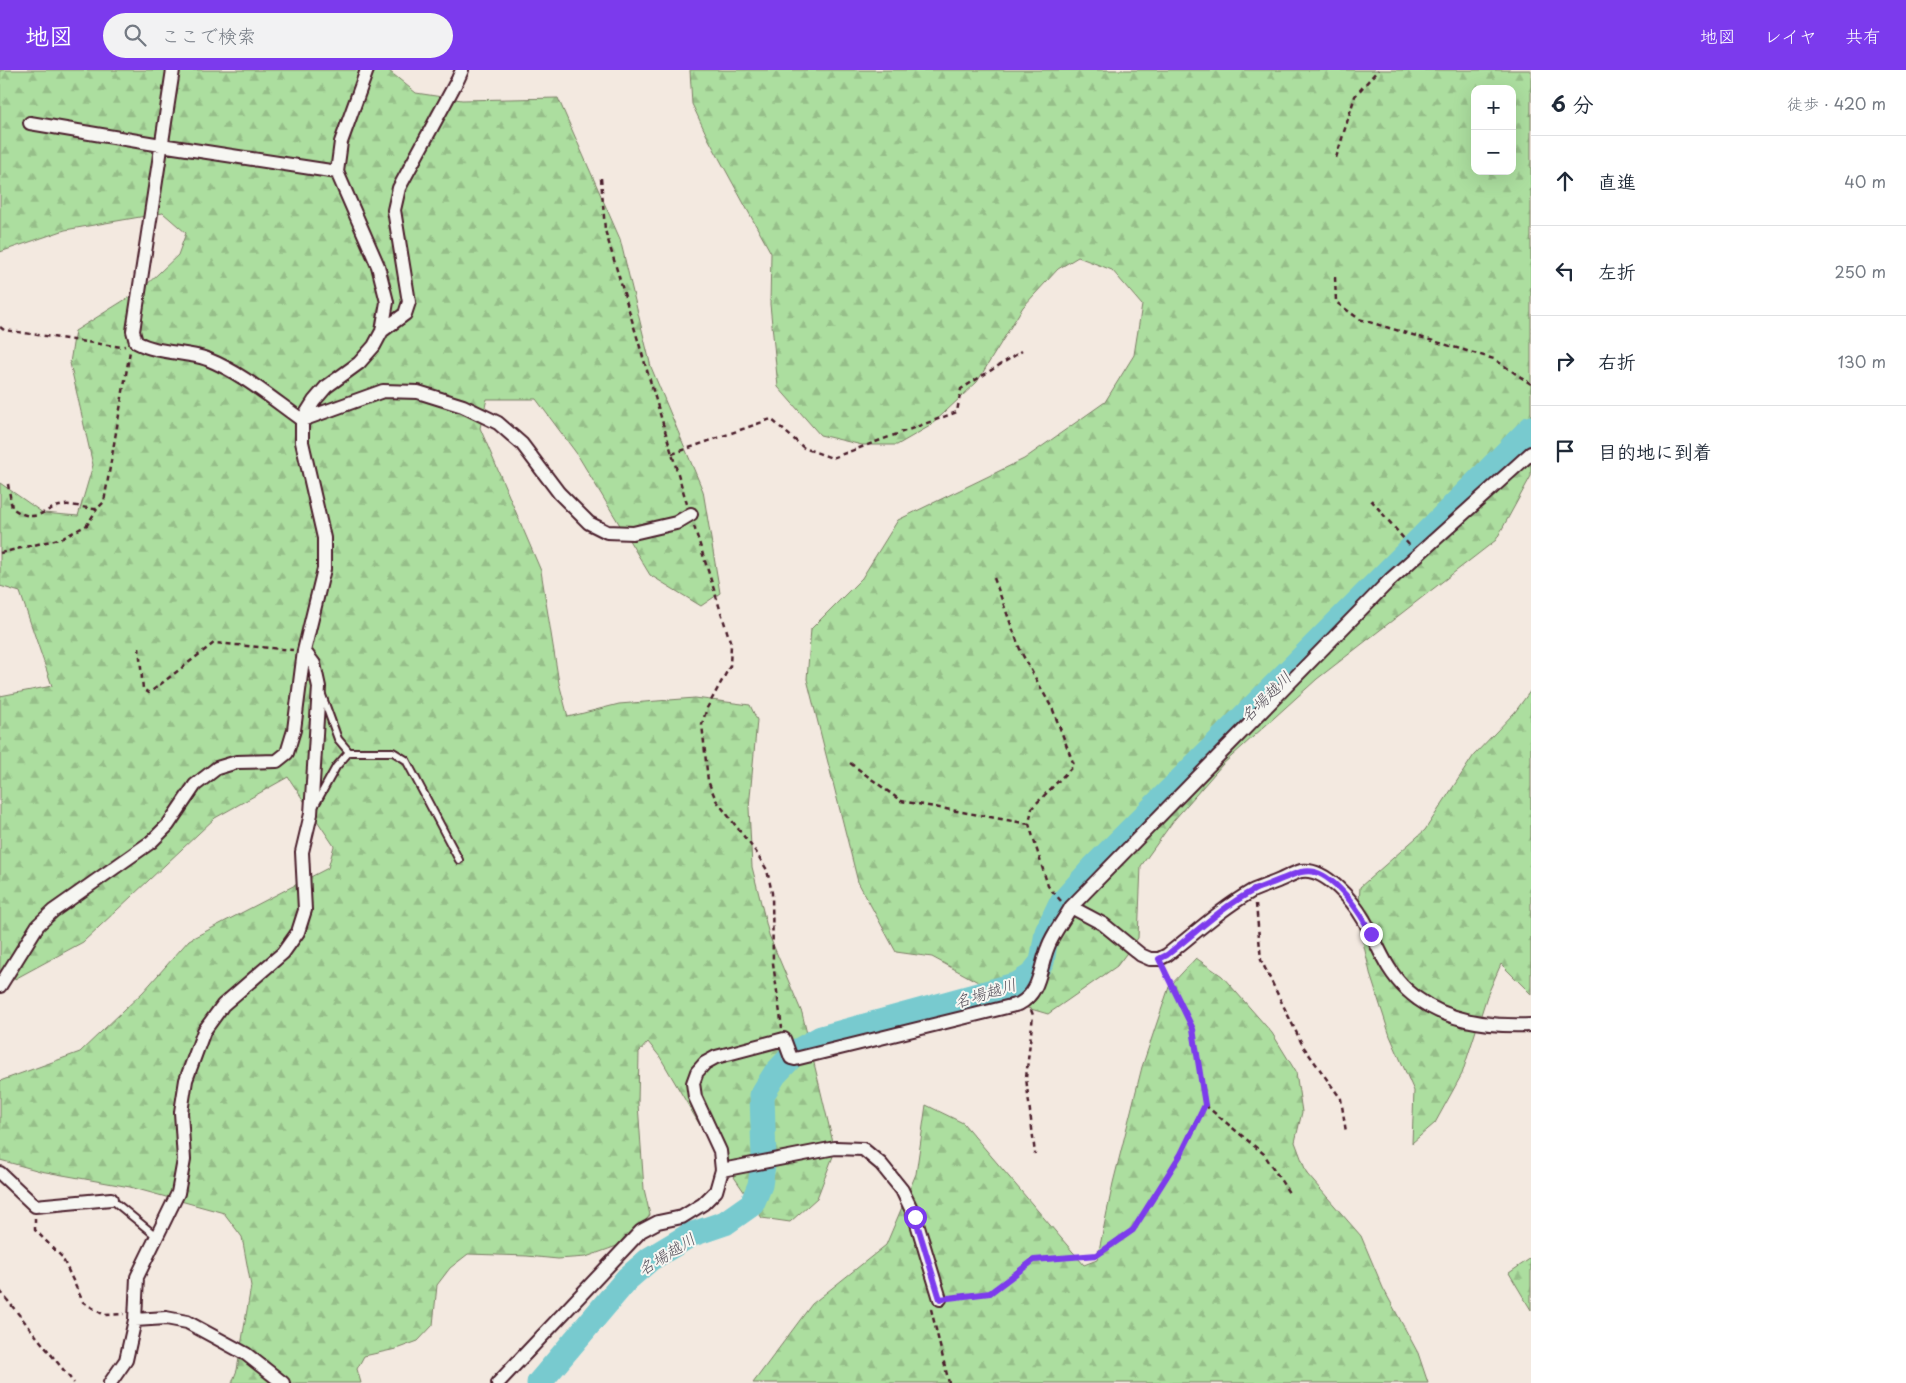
<!DOCTYPE html>
<html lang="ja">
<head>
<meta charset="utf-8">
<style>
  :root { --surface:#fff; --page:#f2f2f3; --text:#1f2937; --muted:#747a83; --line:#e0e1e3; --accent:#7c3aed }
  body { margin:0; font-family:"Playpen Sans","Klee One",sans-serif; background:var(--page); color:var(--text) }
  .controls { position:absolute; right:15px; top:15px; display:grid; overflow:hidden; border-radius:10px; box-shadow:0 5px 20px #0002 }
  .controls button { width:45px; height:45px; display:grid; place-items:center; padding:0; border:0; border-bottom:1px solid var(--line); background:var(--surface); color:var(--text); font:25px sans-serif }
  .stop { position:absolute; width:15px; height:15px; margin:-11px; border:4px solid #7c3aed; border-radius:50%; background:#fff }
  .stop.end { background:#7c3aed; border-color:#fff; box-shadow:0 1px 5px #0008 }
  .list { margin:0; padding:0; list-style:none }
  h2 { display:flex; justify-content:space-between; align-items:center; height:65px; margin:0; padding:0 20px; font-size:21px }
  h2 small { font-size:16px; font-weight:400; color:var(--muted) }
  .list li { display:grid; grid-template-columns:32px 1fr auto; gap:15px; align-items:center; box-sizing:border-box; height:90px; padding:0 20px; border-top:1px solid var(--line) }
  .list b { display:block; font-size:19px; white-space:nowrap }
  .list em { font-size:16px; font-style:normal; color:var(--muted) }
  .icon { flex:none; width:28px; height:28px; fill:none; stroke:currentColor; stroke-width:2; stroke-linecap:round; stroke-linejoin:round }
  .map { position:relative; flex:none; width:1531px; height:1313px; overflow:hidden }
  header { display:flex; align-items:center; gap:30px; box-sizing:border-box; height:70px; padding:0 25px; background:var(--accent); color:#fff }
  header strong { font-size:24px }
  nav { display:flex; gap:28px; margin-inline-start:auto; font-size:18px }
  .search { width:350px; height:45px; background:var(--page); display:flex; align-items:center; gap:12px; box-sizing:border-box; padding:0 18px; border-radius:28px; color:var(--muted); font-size:19px }
  main { display:flex }
  aside { flex:1; background:var(--surface) }
  .map>svg:first-child { display:block }
</style>
</head>
<body>
<header>
<strong>地図</strong>
<div class="search"><svg class="icon" aria-label="search" viewBox="0 0 24 24"><circle cx="10" cy="10" r="6"/><path d="M15 15l6 6"/></svg>ここで検索</div>
<nav><a>地図</a><a>レイヤ</a><a>共有</a></nav>
</header>
<main>
<div class="map">
<svg width="1531" height="1313" viewBox="0 0 1531 1313">
  <defs>
    <pattern id="forest-firs" width="22" height="20" patternUnits="userSpaceOnUse" patternTransform="scale(1.25)"><rect width="22" height="20" fill="#acde9f"/><path d="M5 1l3.5 6h-7zM16 11l3.5 6h-7z" fill="#96be89"/></pattern>
  </defs>
  <rect width="100%" height="100%" fill="#f3e9e0"/>
  <filter id="ink" filterUnits="userSpaceOnUse"><feTurbulence type="fractalNoise" baseFrequency=".02" numOctaves="2"/><feDisplacementMap in="SourceGraphic" scale="10" xChannelSelector="R" yChannelSelector="G"/><feConvolveMatrix kernelMatrix="1 2 1 2 8 2 1 2 1" color-interpolation-filters="sRGB"/></filter>
  <g filter="url(#ink)">
    <path fill="url(#forest-firs)" stroke="#7b7e65" fill-rule="evenodd" d="M0,0h388l28,23 46,7 96,-2 62,141 31,128 52,124 17,102 -19,13 -51,-31 -73,-121 -41,-55h-49l-7,29 61,143 18,112 9,34 51,-13 76,-6 55,7 7,15 -8,88 3,59 17,68 33,78 33,138 -18,47 -27,24 -28,-4 -54,-79 -48,-82 -12,-15 -9,10 -1,52 6,85 6,26 -22,27 -42,15 -28,2 -31,-3 -59,-2 -18,14 -13,17 -4,40 -15,16 -22,8 -32,7 -7,13 4,14h-129l5,-13 14,-84 -9,-49 -18,-24 -94,-26 -90,-16 -40,-11v-79l80,-29 63,-60 46,-52 139,-72 6,-22 -46,-69 -73,41 -132,124 -70,38 -13,4v-288l52,-10 -32,-94 -20,-6v-103l43,30 35,3 15,-51 -23,-102 5,-32 67,-42 36,-34 8,-22 -23,-20 -98,17 -65,22z
      M690,0h841v406l-35,64 -179,139 -95,86 -48,55 -33,46 -3,72 -21,28 -69,48 -24,-7 -92,-50 -36,-5 -38,-70 -51,-203 4,-50 51,-51 36,-58 126,-61 81,-57 29,-47 8,-50 -30,-35 -34,-13 -20,12 -35,38 -46,75 -47,44 -33,19h-35l-42,-10 -42,-48 -8,-83 1,-51 -63,-115 -16,-34zM1475,19h37v82h-37z
      M1531,620v304l-30,-30 -14,32 -25,78 -27,49 -23,20 2,-52 -24,-55 -19,-59 -13,-57 2,-33 65,-57 49,-75 41,-43z
      M1196,888l26,18 50,57 24,39 6,40 -7,30 12,32 54,62 22,52 35,65 10,30h-675l59,-79 74,-59 30,-71 10,-69 37,18 121,142 13,-5 16,-77 29,-116 27,-80z
      M1531,1188v52l-22,-37z"/>
    <g fill="none" stroke-linecap="round" stroke-linejoin="round">
      <path stroke="#78cacf" stroke-width="25" d="M539,1313l88,-104 23,-20 40,-24 35,-12 27,-19 8,-19 4,-26 -2,-64 13,-21 21,-22 25,-14 197,-54 13,-8 11,-14 5,-30 13,-27 34,-38 437,-439"/>
      <defs>
        <path id="lane" d="M322,625l16,44 11,13h44l13,8 53,100
          M315,735l21,-38 13,-15
          M111,1129l45,37"/>
        <path id="street" d="M173,0l-40,261 3,11c22,12 48,9 71,17 35,14 64,39 95,61
          M30,53l131,22 176,27
          M382,261l23,-17 4,-12 -15,-92 5,-22 59,-109 4,-9
          M302,350l81,-29 35,1 45,14 35,17 24,21 37,49 30,30 18,9 26,1 43,-10 15,-9
          M1071,837l32,17 38,31 9,4h9l8,-4c28,-22 54,-46 85,-64 9,-4 19,-7 28,-11 7,-3 14,-7 21,-9 24,-4 52,30 63,49 14,24 21,50 43,70 33,31 81,37 124,35
          M0,916l38,-61 15,-14 98,-69 17,-17 27,-40 22,-17 20,-6 40,-1 10,-8 7,-23 10,-79 20,-82v-31l-22,-96v-22l12,-19 12,-14 33,-24 15,-17 8,-15 5,-29 -9,-36 -41,-94 4,-30 26,-72
          M722,1100l113,-22 28,1 18,15 21,26 13,27 25,82
          M0,1103l35,33 76,-7
          M135,1250l31,-2 21,4 59,32 37,29
          M110,1313l16,-23 9,-40 2,-43 41,-84 6,-33 -3,-48 5,-32 18,-49 19,-26 60,-52 15,-21 7,-22 -3,-58 9,-38 8,-127 -5,-23 -10,-13
          M498,1313l143,-152 17,-9 24,-5 21,-13 13,-13 6,-21 -2,-19 -25,-54 -2,-14 4,-11 8,-9 11,-6 68,-18 7,19 4,1 224,-55c22,-12 20,-35 29,-57 5,-14 16,-27 23,-40l319,-327 141,-127"/>
      </defs>
      <use href="#lane" stroke="#4a1f2b" stroke-width="10"/>
      <use href="#street" stroke="#4a1f2b" stroke-width="16"/>
      <path stroke="#4a1f2b" stroke-width="2.5" stroke-dasharray="5 4" stroke-linecap="butt" d="M1336,88l19,-62 23,-26
        M601,108l4,52 82,274
        M1335,207l1,25 23,17 135,40 37,25
        M0,257l4,3 117,17 4,-1
        M672,384l99,-35 33,29 28,10 125,-46 4,-23 61,-38
        M8,414l4,24c26,18 29,0 53,-3 8,-1 22,4 32,4l7,-7 26,-151
        M1371,430l39,46
        M694,456l37,118 -1,22 -23,42 -5,16 6,57 8,19 40,52 11,18 5,23 1,70 9,65
        M0,483l63,-15 24,-13 10,-16
        M994,508l27,74 32,58 21,55 -42,43 -3,16 19,62 13,15
        M139,577l4,42 6,4 65,-50 79,7
        M850,693l51,38 128,23
        M1256,834l5,56 42,86 38,53 5,33
        M1031,940l2,5 -7,63 9,76
        M1205,1035l59,49 25,39
        M35,1148v12l27,27 21,45 21,13 20,-1
        M0,1221l74,92
        M951,1227l39,-4 43,-33 64,-5 36,-25 48,-76 24,-49 -12,-76 -29,-60
        M931,1239l18,74"/>
      <use href="#lane" stroke="#f6f6f2" stroke-width="6"/>
      <use href="#street" stroke="#f6f6f2" stroke-width="12"/>
    </g>
  </g>
  <g fill="none" stroke-linecap="round" stroke-linejoin="round" filter="url(#ink)">
    <path stroke="#7c3aed" stroke-width="6" d="M915,1147l25,82 50,-6 44,-33 63,-5 36,-25 48,-76 24,-49 -12,-76 -34,-70 8,-4c28,-22 55,-48 87,-65 9,-4 19,-7 28,-11 11,-4 21,-10 33,-7 23,7 46,41 56,62"/>
  </g>
  <g text-anchor="middle" dominant-baseline="central" stroke-width="4" stroke-linejoin="round" paint-order="stroke">
    <g font-size="16" font-style="italic" fill="#58525c" stroke="#f6f6f2">
      <text transform="translate(1265 626) rotate(-45)">名場越川</text>
      <text transform="translate(985 922) rotate(-17)">名場越川</text>
      <text transform="translate(666 1183) rotate(-32)">名場越川</text>
    </g>
  </g>
</svg>
<div class="controls">
<button>+</button>
<button>−</button>
</div>
<div class="stop" style="left:915px;top:1147px"></div>
<div class="stop end" style="left:1371px;top:864px"></div>
</div>
<aside>
<h2>6 分<small>徒歩 · 420 m</small></h2>
<ul class="list">
<li><svg class="icon" aria-label="ahead" viewBox="0 0 24 24"><path d="M12 20V5M6 11l6-6 6 6"/></svg><div><b>直進</b></div><em>40 m</em></li>
<li><svg class="icon" aria-label="left" viewBox="0 0 24 24"><path d="M17 20v-9H6M10 6l-5 5 5 5"/></svg><div><b>左折</b></div><em>250 m</em></li>
<li><svg class="icon" aria-label="right" viewBox="0 0 24 24"><path d="M7 20v-9h11M14 6l5 5-5 5"/></svg><div><b>右折</b></div><em>130 m</em></li>
<li><svg class="icon" aria-label="arrive" viewBox="0 0 24 24"><path d="M6 21V4h12l-3 4 3 4H6"/></svg><div><b>目的地に到着</b></div></li>
</ul>
</aside>
</main>
</body>
</html>
